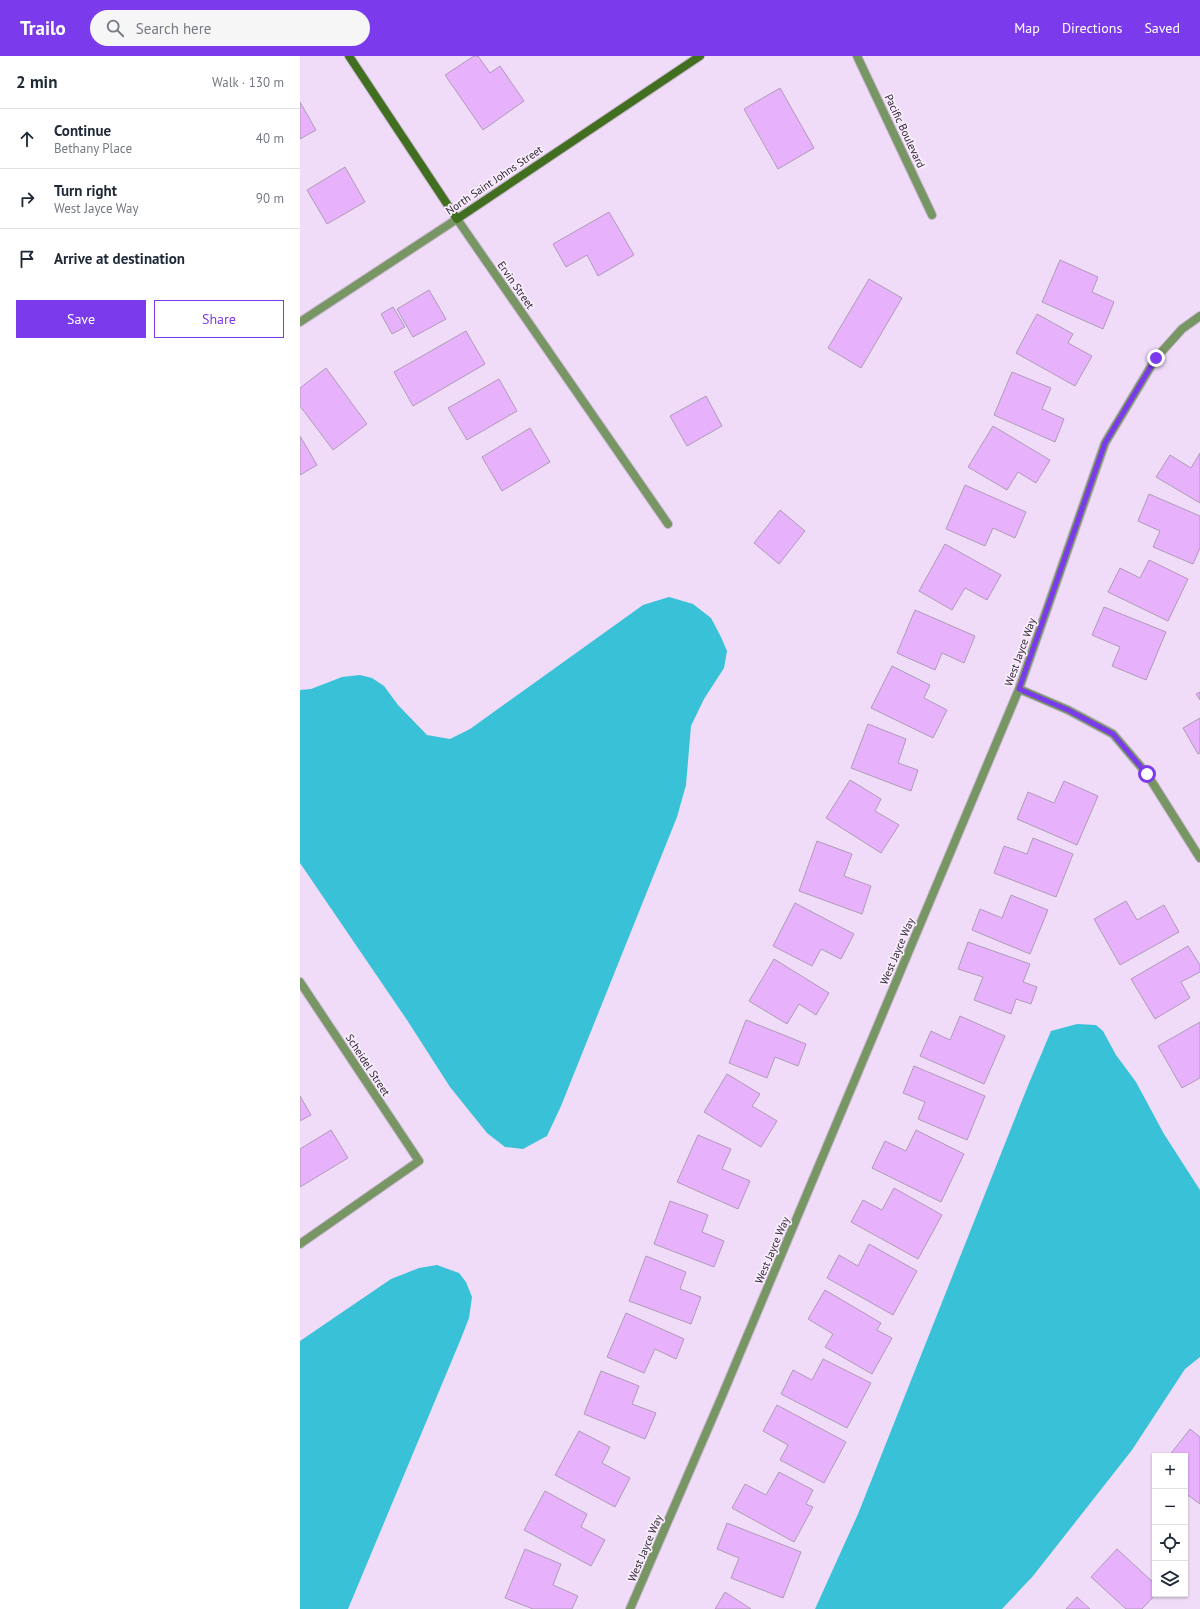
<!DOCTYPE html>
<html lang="en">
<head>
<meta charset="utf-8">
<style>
  :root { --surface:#fff; --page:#f6f6f7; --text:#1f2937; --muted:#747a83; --line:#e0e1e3; --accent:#7c3aed }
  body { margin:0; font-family:"PT Sans",sans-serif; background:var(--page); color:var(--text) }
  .controls { position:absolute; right:12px; bottom:12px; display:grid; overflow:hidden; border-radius:0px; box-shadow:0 1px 3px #0004 }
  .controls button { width:36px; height:36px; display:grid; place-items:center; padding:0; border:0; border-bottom:1px solid var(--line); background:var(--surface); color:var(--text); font:20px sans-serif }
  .stop { position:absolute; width:12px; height:12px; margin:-9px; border:3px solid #7c3aed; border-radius:50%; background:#fff }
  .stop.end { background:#7c3aed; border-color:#fff; box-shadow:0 1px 4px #0008 }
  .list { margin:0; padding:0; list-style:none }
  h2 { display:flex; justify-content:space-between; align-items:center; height:52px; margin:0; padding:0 16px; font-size:17px }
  h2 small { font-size:13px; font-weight:400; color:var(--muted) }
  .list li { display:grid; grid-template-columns:26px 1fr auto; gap:12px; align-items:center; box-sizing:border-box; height:60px; padding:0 16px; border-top:1px solid var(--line) }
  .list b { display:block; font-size:15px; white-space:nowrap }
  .list p { margin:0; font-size:13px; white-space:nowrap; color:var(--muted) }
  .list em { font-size:13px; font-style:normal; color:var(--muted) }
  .actions { display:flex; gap:8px; padding:12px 16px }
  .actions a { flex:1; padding:9px 0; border:1px solid var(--accent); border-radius:0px; text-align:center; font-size:14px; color:var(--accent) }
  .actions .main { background:var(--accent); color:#fff }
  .icon { flex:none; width:22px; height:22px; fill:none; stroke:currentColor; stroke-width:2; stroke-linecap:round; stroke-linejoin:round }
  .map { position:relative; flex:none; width:900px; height:1553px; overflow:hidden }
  header { display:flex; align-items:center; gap:24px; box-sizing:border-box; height:56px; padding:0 20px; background:var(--accent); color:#fff }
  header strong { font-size:19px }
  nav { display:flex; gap:22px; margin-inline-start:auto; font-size:14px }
  .search { width:280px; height:36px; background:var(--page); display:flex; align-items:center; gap:10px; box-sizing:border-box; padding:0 14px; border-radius:22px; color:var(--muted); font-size:15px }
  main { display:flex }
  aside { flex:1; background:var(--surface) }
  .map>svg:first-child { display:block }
</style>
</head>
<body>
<header>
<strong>Trailo</strong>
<div class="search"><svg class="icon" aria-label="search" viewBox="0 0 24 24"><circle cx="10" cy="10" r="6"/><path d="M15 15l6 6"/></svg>Search here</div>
<nav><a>Map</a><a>Directions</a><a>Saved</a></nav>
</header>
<main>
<aside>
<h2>2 min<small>Walk · 130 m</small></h2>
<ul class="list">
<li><svg class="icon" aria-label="ahead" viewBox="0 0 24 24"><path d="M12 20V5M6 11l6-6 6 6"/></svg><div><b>Continue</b><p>Bethany Place</p></div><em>40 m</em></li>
<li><svg class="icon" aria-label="right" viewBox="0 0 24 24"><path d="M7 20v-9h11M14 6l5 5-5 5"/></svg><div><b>Turn right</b><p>West Jayce Way</p></div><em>90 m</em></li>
<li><svg class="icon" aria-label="arrive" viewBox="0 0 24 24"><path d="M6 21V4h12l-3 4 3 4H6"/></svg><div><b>Arrive at destination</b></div></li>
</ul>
<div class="actions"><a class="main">Save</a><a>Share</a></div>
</aside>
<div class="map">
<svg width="900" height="1553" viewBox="0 0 900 1553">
  <rect width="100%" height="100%" fill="#f0dcf8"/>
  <path fill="#39c1d8" d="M369,541l24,7 18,14 10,19 6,14 -3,17 -20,31 -13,27 -5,59 -9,32 -116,289 -14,30 -24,13 -18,-2 -18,-14 -37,-46 -43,-67 -107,-157v-173l11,-1 31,-12 18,-2 12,3 12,8 14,19 29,30 23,4 20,-10 173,-124z
    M777,968l19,1 7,6 13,24 20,27 28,52 36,56v167l-15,12 -53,81 -99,126 -31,33h-187l43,-95 169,-426 24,-57z
    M137,1209l22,8 7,9 6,15 -3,21 -9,23 -112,268h-48v-268l91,-62 28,-11z"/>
  <path fill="#e7b1fc" stroke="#ae9cb6" d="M174,0h4l12,17 10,-7 24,35 -41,29 -38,-55z
    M480,32l34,60 -36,21 -34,-60z
    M0,46l16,28 -16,9z
    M45,111l20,35 -38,22 -20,-34z
    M309,156l25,43 -36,21 -11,-21 -21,12 -13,-23z
    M760,204l38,17 -6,15 22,10 -11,27 -61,-27z
    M569,223l33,19 -41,70 -33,-20z
    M129,234l17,29 -33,18 -16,-28z
    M93,251l12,20 -13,7 -11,-20z
    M737,258l36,20 -5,9 24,13 -17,30 -59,-33z
    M166,275l19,33 -72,42 -19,-34z
    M26,312l41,56 -34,26 -33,-44v-18z
    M712,316l39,16 -9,21 22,10 -9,23 -61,-27z
    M199,323l18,32 -50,29 -19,-32z
    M406,340l16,30 -35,20 -17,-30z
    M693,370l57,34 -14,23 -18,-11 -11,18 -39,-23z
    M230,372l20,34 -48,29 -20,-34z
    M0,380l17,29 -17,10z
    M900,397v50l-44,-26 14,-22 21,13z
    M665,429l61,27 -11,26 -22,-10 -8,18 -39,-17z
    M849,438l51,22v32l-7,16 -40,-17 7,-16 -22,-10z
    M480,454l25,21 -26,33 -25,-21z
    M645,488l56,31 -14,25 -22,-12 -13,22 -33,-19z
    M849,504l39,19 -20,42 -60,-29 12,-24 20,10z
    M804,551l62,25 -20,48 -34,-14 8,-19 -28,-12z
    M615,554l60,26 -11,27 -22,-10 -7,17 -38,-17z
    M592,610l38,19 -6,13 23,12 -14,28 -62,-30z
    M900,636v8l-4,-6z
    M900,662v35l-2,1 -15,-26z
    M568,668l38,15 -8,24 20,7 -7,21 -60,-23z
    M550,724l31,19 -6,12 24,14 -18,28 -55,-35z
    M764,725l34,15 -21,49 -60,-26 11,-27 26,11z
    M733,782l40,16 -17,43 -62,-24 10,-27 23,8z
    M517,785l35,13 -8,22 27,10 -9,28 -63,-23z
    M711,839l37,15 -18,44 -58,-24 8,-21 22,9z
    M826,845l11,19 27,-15 15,27 -59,33 -26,-46z
    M495,847l59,31 -13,25 -20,-10 -9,17 -39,-20z
    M668,886l62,22 -7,18 14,5 -6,17 -15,-5 -5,15 -37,-14 9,-23 -25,-8z
    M888,890l12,19v7l-19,10 9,16 -35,21 -24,-40z
    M474,903l55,34 -13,22 -17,-11 -12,20 -38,-23z
    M660,960l45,20 -21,48 -64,-28 11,-25 19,9z
    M446,964l60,24 -8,22 -23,-9 -8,21 -38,-15z
    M900,966v56l-18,10 -24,-42z
    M614,1010l71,30 -18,44 -49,-21 7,-17 -22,-9z
    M427,1018l33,20 -8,12 25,15 -16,26 -57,-35z
    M0,1040l11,19 -11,6z
    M31,1074l17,28 -48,29v-38z
    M616,1074l48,24 -23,48 -69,-34 13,-27 21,10z
    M398,1079l33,14 -9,20 28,12 -12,28 -61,-27z
    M594,1132l48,27 -24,44 -67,-37 12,-22 19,10z
    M370,1145l38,14 -6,17 22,9 -10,26 -60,-23z
    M569,1188l48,27 -24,44 -66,-37 12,-23 19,11z
    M346,1200l40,16 -6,17 21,8 -10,27 -62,-23z
    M525,1234l56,33 -4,7 15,8 -20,36 -47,-27 8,-13 -25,-15z
    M326,1257l58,26 -8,20 -21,-10 -11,24 -37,-16z
    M523,1303l48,24 -24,45 -66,-34 12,-24 19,10z
    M301,1315l38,15 -7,18 24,9 -11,26 -61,-25z
    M477,1349l69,37 -22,41 -44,-23 8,-15 -25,-14z
    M890,1373l10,8v67l-15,-11v-37h-16z
    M279,1375l31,16 -8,16 28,15 -15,29 -60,-32z
    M479,1416l34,18 -7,14 7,3 -19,35 -62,-34 13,-24 21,11z
    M245,1435l42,23 -6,13 24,13 -14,26 -67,-36z
    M427,1467l74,29 -18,46 -52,-20 8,-20 -22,-9z
    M225,1493l36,15 -8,21 25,11 -6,13h-39l-28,-11z
    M817,1493l38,35 1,10 -14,15h-16l-35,-32z
    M425,1536l26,17h-36z
    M777,1541l13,12h-24z"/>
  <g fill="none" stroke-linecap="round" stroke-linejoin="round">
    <defs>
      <path id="street" d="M557,0l75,159
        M0,266l157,-103 211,305
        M719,633l49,21 45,24 34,40 53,84
        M0,926l119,179 -119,83
        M330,1553l92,-213 297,-707 86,-246 51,-85 26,-29 18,-13"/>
      <path id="secondary" d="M49,0l108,163 243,-163"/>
    </defs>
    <use href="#street" stroke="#c9b8d0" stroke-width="10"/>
    <use href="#secondary" stroke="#c9b8d0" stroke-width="10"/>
    <use href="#street" stroke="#779664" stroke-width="8"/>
    <use href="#secondary" stroke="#426f1f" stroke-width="8"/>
  </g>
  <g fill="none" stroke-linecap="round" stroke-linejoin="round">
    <path stroke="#7c3aed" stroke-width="5" d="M847,718l-34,-40 -45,-24 -49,-21 86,-246 51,-85"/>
  </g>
  <g text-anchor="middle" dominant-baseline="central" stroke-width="3.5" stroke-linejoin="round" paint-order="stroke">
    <g font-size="11" fill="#2f2832" stroke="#f9edfe">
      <text transform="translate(605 75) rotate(65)">Pacific Boulevard</text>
      <text transform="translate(194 124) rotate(-34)">North Saint Johns Street</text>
      <text transform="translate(216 229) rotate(55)">Ervin Street</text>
      <text transform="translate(720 596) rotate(-70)">West Jayce Way</text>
      <text transform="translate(597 895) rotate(-67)">West Jayce Way</text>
      <text transform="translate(68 1009) rotate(57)">Scheidel Street</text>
      <text transform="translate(472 1194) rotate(-67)">West Jayce Way</text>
      <text transform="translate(345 1492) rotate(-67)">West Jayce Way</text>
    </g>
  </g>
</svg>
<div class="controls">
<button>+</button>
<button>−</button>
<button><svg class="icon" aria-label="locate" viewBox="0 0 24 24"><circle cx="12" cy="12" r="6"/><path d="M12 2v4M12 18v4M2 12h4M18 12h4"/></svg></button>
<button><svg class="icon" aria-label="layers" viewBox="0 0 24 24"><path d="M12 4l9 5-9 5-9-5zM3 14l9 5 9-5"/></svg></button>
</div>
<div class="stop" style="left:847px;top:718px"></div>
<div class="stop end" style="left:856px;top:302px"></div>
</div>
</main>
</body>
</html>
